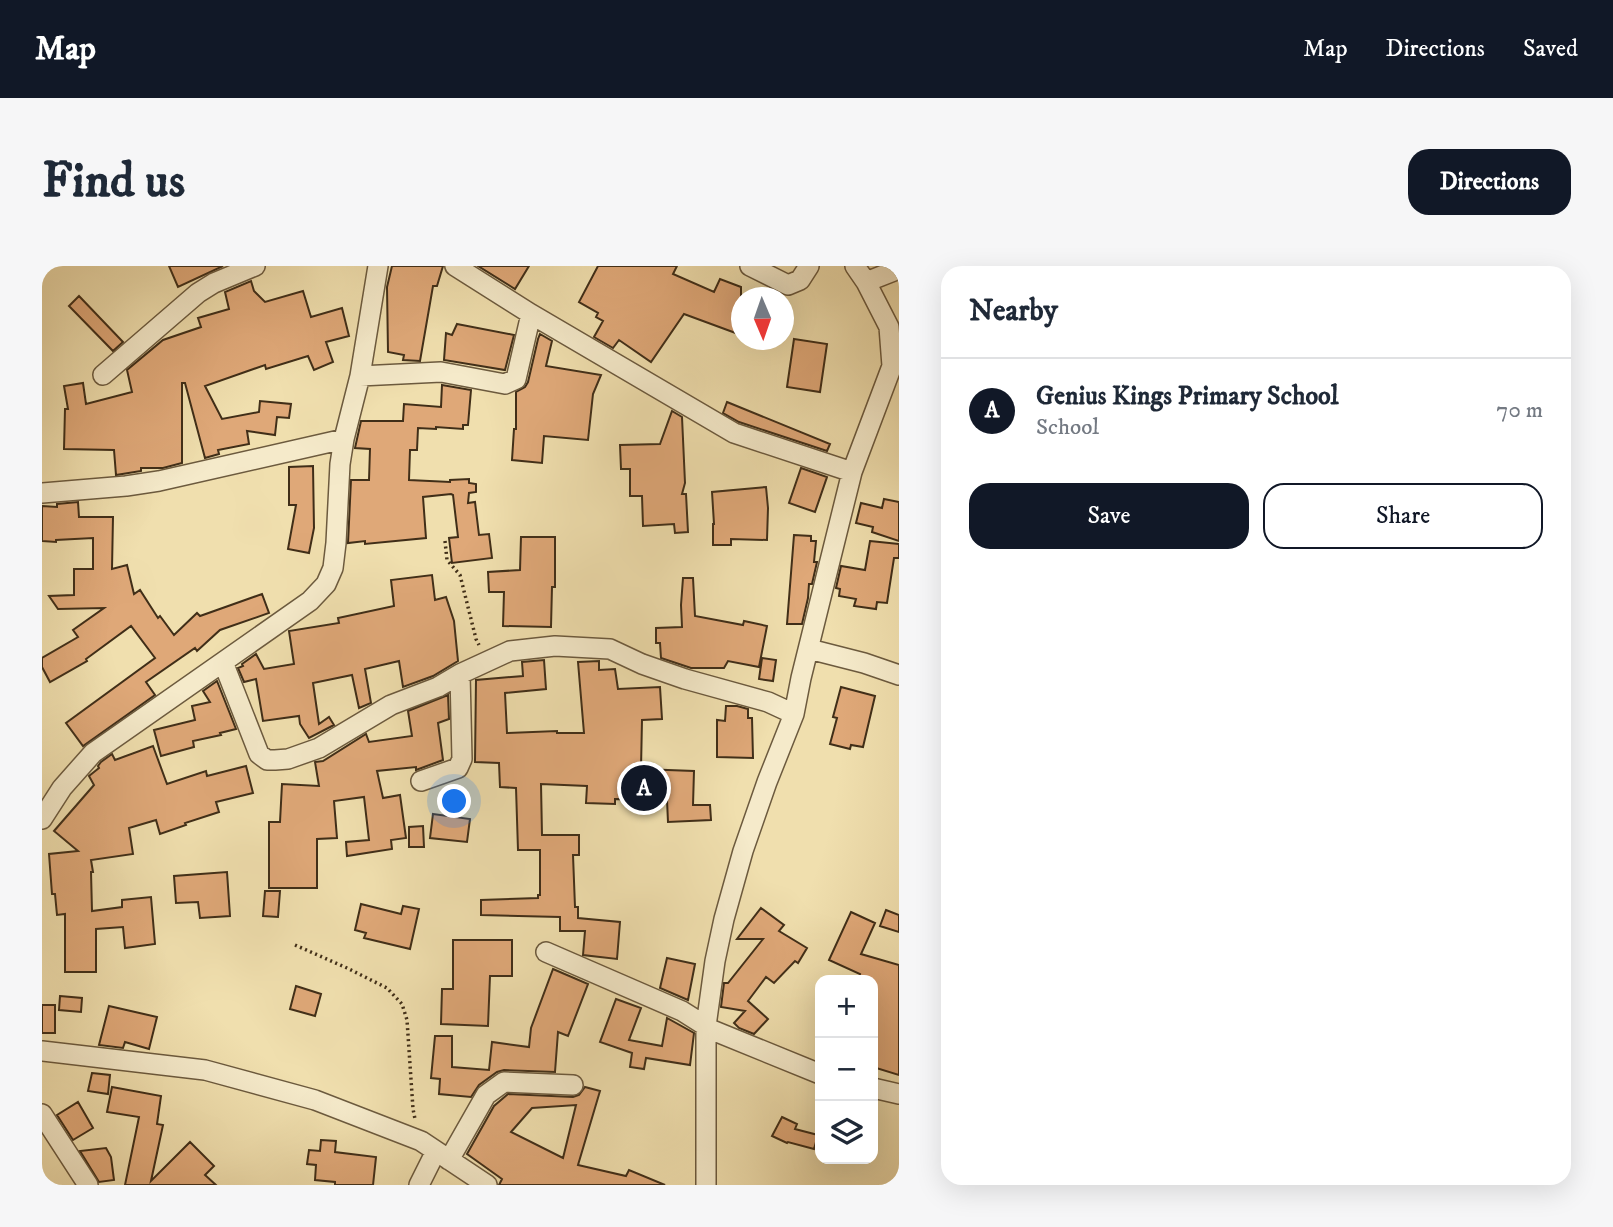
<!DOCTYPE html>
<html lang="en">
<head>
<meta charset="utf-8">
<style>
  :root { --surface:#fff; --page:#f6f6f7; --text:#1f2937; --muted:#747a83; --line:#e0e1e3; --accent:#111827 }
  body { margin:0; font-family:"IM FELL DW Pica",serif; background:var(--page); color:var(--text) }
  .controls { position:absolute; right:21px; bottom:21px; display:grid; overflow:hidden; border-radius:14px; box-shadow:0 7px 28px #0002 }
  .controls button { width:63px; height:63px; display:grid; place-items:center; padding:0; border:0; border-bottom:2px solid var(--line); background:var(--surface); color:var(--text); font:35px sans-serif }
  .compass { position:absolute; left:689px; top:21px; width:63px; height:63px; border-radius:50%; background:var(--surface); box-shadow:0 7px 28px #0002; rotate:178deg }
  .you { position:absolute; left:413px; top:536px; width:24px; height:24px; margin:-18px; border:5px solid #fff; border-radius:50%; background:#1a73e8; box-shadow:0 0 0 10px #1a73e833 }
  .badge { display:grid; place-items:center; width:46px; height:46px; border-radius:50%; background:var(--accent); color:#fff; font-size:23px; font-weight:700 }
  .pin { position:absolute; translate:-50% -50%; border:4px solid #fff; box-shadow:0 2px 7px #0006 }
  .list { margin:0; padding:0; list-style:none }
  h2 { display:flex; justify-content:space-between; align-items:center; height:91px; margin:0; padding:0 28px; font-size:30px }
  h2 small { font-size:23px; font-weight:400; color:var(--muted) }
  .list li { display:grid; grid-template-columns:46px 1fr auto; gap:21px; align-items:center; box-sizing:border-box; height:105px; padding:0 28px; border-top:2px solid var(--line) }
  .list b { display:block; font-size:26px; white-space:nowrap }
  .list p { margin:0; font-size:23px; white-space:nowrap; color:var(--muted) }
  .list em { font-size:23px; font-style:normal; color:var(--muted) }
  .actions { display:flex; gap:14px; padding:21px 28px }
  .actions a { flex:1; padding:16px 0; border:2px solid var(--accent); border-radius:21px; text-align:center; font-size:24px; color:var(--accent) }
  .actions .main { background:var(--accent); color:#fff }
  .icon { flex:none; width:38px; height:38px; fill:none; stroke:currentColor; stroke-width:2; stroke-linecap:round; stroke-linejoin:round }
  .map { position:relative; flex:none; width:857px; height:919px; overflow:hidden; border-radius:21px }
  header { display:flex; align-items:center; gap:42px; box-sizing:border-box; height:98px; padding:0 35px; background:var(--accent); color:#fff }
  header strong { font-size:33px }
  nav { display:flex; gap:38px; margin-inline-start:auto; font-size:24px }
  .intro { display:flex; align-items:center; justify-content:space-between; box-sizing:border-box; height:168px; padding:0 42px }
  h1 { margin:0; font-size:49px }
  .button { padding:18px 32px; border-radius:21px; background:var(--accent); color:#fff; font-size:24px; font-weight:700 }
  main { display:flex; gap:42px; padding:0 42px }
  aside { flex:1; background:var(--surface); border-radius:21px; box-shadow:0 7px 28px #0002 }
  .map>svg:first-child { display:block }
</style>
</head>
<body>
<header>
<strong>Map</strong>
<nav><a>Map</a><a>Directions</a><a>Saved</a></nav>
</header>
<div class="intro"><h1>Find us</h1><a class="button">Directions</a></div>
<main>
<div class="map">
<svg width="857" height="919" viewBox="0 0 857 919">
  <rect width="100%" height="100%" fill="#f0dfae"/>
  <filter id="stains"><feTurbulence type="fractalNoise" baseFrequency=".00286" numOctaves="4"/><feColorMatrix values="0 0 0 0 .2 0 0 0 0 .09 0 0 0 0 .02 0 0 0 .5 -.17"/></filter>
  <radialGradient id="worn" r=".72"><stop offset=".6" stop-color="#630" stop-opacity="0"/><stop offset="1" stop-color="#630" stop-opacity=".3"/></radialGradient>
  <path fill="#dfa878" stroke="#402e18" stroke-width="2" fill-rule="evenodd" d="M127,0h54l-45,21z
    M350,0h51l-6,20h-4l-13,75 -17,-1 1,-5 -16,-3 -1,-65z
    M436,0h51l-14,23z
    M556,0h79l-4,8 41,18 6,-13 21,8v48l-57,-21 -33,48 -32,-22 -6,8 -19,-11 9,-16 -7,-4 2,-4 -19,-11z
    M209,15l3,10 11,11 38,-11 8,26 31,-9 7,28 -23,6 7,20 -19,8 -6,-14 -42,13 -1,-4 -60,21 17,33 37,-7 1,-11 31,3 -2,14 -12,-1 -2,18 -28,-4 2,13 -31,6 1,4 -14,4 -20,-75h-3v80l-19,5h-22v3l-25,4 -2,-25 -50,-1 1,-40h3l-4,-23 19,-3 3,21 46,-12 -5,-22 36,-30 38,-13 -3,-9 31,-9 -4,-17z
    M37,30l44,46 -10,9 -44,-45z
    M415,58l57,11 -9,35 -61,-10 2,-27 6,2z
    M498,68l12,7 -6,25 55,9 -8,19 -5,46 -44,-4 -2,27 -30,-3 2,-31h2v-37l9,-5 3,-5 10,-43z
    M752,73l33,5 -7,48 -33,-5z
    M400,119l29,5 -3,35h-5v4l-27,-2v2l-18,-1 -1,22h-7l-1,30 41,2v-2l19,-1v4l7,1v8l-7,1 -1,10 7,-1 4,33 10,-1 3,24 -40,5 -3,-25 9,-1 -5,-42 -2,-1 -28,3 3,41 -61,6v-3l-17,2 3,-63h18l1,-31 -15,-1 6,-27h42l1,-17 37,3z
    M685,136l103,42 -3,7 -88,-29 -16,-9z
    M630,145l10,6 3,66 -3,11h4l2,38 -13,1 -1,-9 -31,2 -1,-30h-12v-27h-9l-1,-24 40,-1z
    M271,200l1,62 -5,25 -21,-4 8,-44h-7v-38z
    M759,202l26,9 -12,35 -26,-9z
    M724,221l2,21 -1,32 -36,-1v6h-18v-21h1l-2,-32z
    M842,233l15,3v39l-27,-9 1,-5 -17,-4 5,-20 21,5z
    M36,236l1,15h34l-1,52 15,-4 7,29 6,-4 18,28 2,-2 14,19 23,-22 3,3 62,-22 7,19 -49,17 -23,21 -2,-3 -49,34 9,13 -72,51 -17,-23 89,-65 -24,-32 -45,33 1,2 -37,21 -8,-15v-9l36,-21 -5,-7 31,-22 -46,1 -9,-13 25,-1v-26h19v-31l-37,2v2l-14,-1v-35l15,1v-3z
    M752,269l17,1v5h5l-2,21h3l-5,22h-3l-1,14 -6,26h-15z
    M479,271h34v50h-3l-1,40 -48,-1 1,-34h-15l-1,-20 32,-2z
    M828,275l29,3v14h-5l-7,45 -10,-1 -1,7 -22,-3 2,-7 -17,-3 1,-7 -4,-1 5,-22 24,4z
    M390,309l3,25 11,-3 8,24 4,40 -25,15 -30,11 -4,-26 -34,8 6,34 -12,5 -7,-33 -39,8 6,41 10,-7 5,8 -25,13 -9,-14 -1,-8 -36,5 -7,-42 -12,3 -6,-14 5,-2 -1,-2 14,-10 8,15 30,-5 -5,-33 50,-8 -1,-5 56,-12 -3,-26z
    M641,312h10l2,38 48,9 1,-4 23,5 -8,41 -31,-6 -4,7h-33l-30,-10 -1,-15h-4v-15l26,-1 -1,-22z
    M720,392l14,2 -3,21 -14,-2z
    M502,394l2,29 -41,4 2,40 50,-2v2h27l-6,-71 21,-1v9l16,-1 3,20 42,-2 2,32 -20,1 -1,49 53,2 -1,34h17l1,15 -43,2 -1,-22 -52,-1v5l-29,-1 1,-17 -46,-2 1,51h37v20h-6l2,52h3v11l42,4 -3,37 -34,-4 2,-24h-25v-14l-79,-2v-15l57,-2v-3h2v-45h-22l-2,-62 -16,-1 -1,-24 -24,-1 1,-82 47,-4 -1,-14z
    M175,415l19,48 -16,4 1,2 -28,6 1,6 -33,9 -7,-26 41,-10 -3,-14 18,-4 -7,-11z
    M799,421l34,9 -12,51 -12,-2 -1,4 -20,-5 7,-26 -4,-1z
    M406,429l1,24 -11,4 5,37 -27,10v-3l-39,4 6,27 17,-3 6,43 -15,2 1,9 -45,7 -1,-14 23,-2 -5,-43 -30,4 3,37 -20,1v49h-48v-66h11l2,-38 37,2 -4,-24 8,-1 43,-27 3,8 43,-6 -4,-25z
    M684,440h11l11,3v9h4l1,40 -36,-1v-37l8,1z
    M111,480l14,38 39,-13 1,5 39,-10 7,27 -37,9 3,10 -34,11 1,2 -26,9 -4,-14 -27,8 4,26 -42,6 2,12h-2l1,39 30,-4v-7l29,-3 4,47 -30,4 -2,-21 -27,2v43h-31v-58l-8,1 -2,-21h-3l-3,-40 29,-3 -24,-20 40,-46 -5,-9 10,-8 -1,-2 3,-4 11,-8 3,6z
    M391,548l37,5 -3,23 -37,-4z
    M381,560l1,21h-15v-20z
    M185,606l3,44 -30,2 -2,-16 -22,1 -2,-27z
    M223,625h15l-2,26 -15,-1z
    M319,638l40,10 2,-8 16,3 -9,40 -46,-11 2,-5 -11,-3z
    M719,642l23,17 -5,6 28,17 -9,15 -3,-2 -21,22 -8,-6 -18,24 20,18 -14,15 -15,-6 -5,-5 11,-12 -24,-4 3,-24h4l35,-44h-26z
    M844,644l13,5v17l-19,-6z
    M809,646l24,11 -14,31 38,11v110l-26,-8v-87h-15l2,-6 -31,-14z
    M411,674h59v36h-22l-2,50 -47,-2 1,-35h11z
    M625,692l28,6 -7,36 -28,-12z
    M511,703l35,15 -20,52 -10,-4 -3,40 -51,-2 -7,2 -18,13 -8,12 -32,-3 1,-15 -9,-1 4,-42h17v31l37,3 3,-28 37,5 2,-19z
    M254,720l25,8 -6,22 -25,-7z
    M18,730l22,2 -1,14 -22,-2z
    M574,733l25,9 -12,32 33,6 5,-28 27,15 -4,32 -44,-7 -2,11 -14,-2 2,-14 -32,-11z
    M0,739h13v28h-13z
    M67,740l48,11 -8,32 -24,-7 -2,6 -24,-3z
    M50,807l18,2 -2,19 -20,-3z
    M70,821l49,9 -4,28 6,1 -12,56 39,-39 24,24 -9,9 11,10h-91l14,-68 -32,-5z
    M543,821l15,4 -22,74 48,11 3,-6 36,15h-166l3,-6 -35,-25 27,-48 14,-12 65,3 6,-2zM534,839l-13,53 -52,-26 21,-24z
    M36,836l15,26 -20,12 -16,-25z
    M740,851l15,7 -2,5 23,6 -4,14 -26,-7 -1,1 -15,-7z
    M279,874l15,1 -1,11 41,5 -3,28h-38v-3l-20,-2 1,-15 -9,-1 2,-14 11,1z
    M64,882l5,9 3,23 -15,2 -19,-31z"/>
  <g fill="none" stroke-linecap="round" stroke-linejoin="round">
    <defs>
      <path id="minor" d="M413,0l76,48 203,119 118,39
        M708,0l38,19 12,-5 9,-14
        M824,16l33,-13
        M61,109l95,-82 16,-10 41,-17
        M318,110l81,-4 64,12 11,-5 15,-65
        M0,227l84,-7 33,-5 185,-42
        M767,383l55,14 35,12
        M181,396l36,92 8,6h8l13,-1 31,-11 72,-43 47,-18 22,-13 50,-23 45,-5 55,3 32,15 43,15 83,23 26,12
        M379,515l37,-13 4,-9 -2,-85
        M0,553l20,-31 31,-35 217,-152 16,-17 7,-16 3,-25 4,-79 4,-25 16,-63 18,-110
        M504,686l136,59 30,19 108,44
        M0,785l163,19 110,30 106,41 66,44
        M831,822l26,6
        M0,848l46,71
        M407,894l37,-65 18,-13 69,3
        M377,919l17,-34
        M664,919v-159l9,-65 9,-42 19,-68 24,-69 27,-68 7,-36 51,-206 40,-106 -3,-39 -23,-45 -11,-16"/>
    </defs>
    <use href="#minor" stroke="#6c5a3e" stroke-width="22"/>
    <path stroke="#402e18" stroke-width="3.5" stroke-dasharray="2 3.5" stroke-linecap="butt" d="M403,275l2,19 13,15 16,64 3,6
      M253,679l52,23 40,20 15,16 5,16 6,89 2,10"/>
    <use href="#minor" stroke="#f5eaca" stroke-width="19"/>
  </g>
  <rect width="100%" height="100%" filter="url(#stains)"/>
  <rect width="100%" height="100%" fill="url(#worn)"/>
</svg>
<div class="controls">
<button>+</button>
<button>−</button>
<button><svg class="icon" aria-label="layers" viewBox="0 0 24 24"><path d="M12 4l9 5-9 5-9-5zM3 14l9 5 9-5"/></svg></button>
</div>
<svg class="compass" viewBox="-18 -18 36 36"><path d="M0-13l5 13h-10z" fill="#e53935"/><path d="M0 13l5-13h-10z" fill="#747a83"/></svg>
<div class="you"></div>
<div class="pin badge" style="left:602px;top:522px">A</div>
</div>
<aside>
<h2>Nearby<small></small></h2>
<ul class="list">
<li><span class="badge">A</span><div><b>Genius Kings Primary School</b><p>School</p></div><em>70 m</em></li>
</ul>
<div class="actions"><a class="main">Save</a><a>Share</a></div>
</aside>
</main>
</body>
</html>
